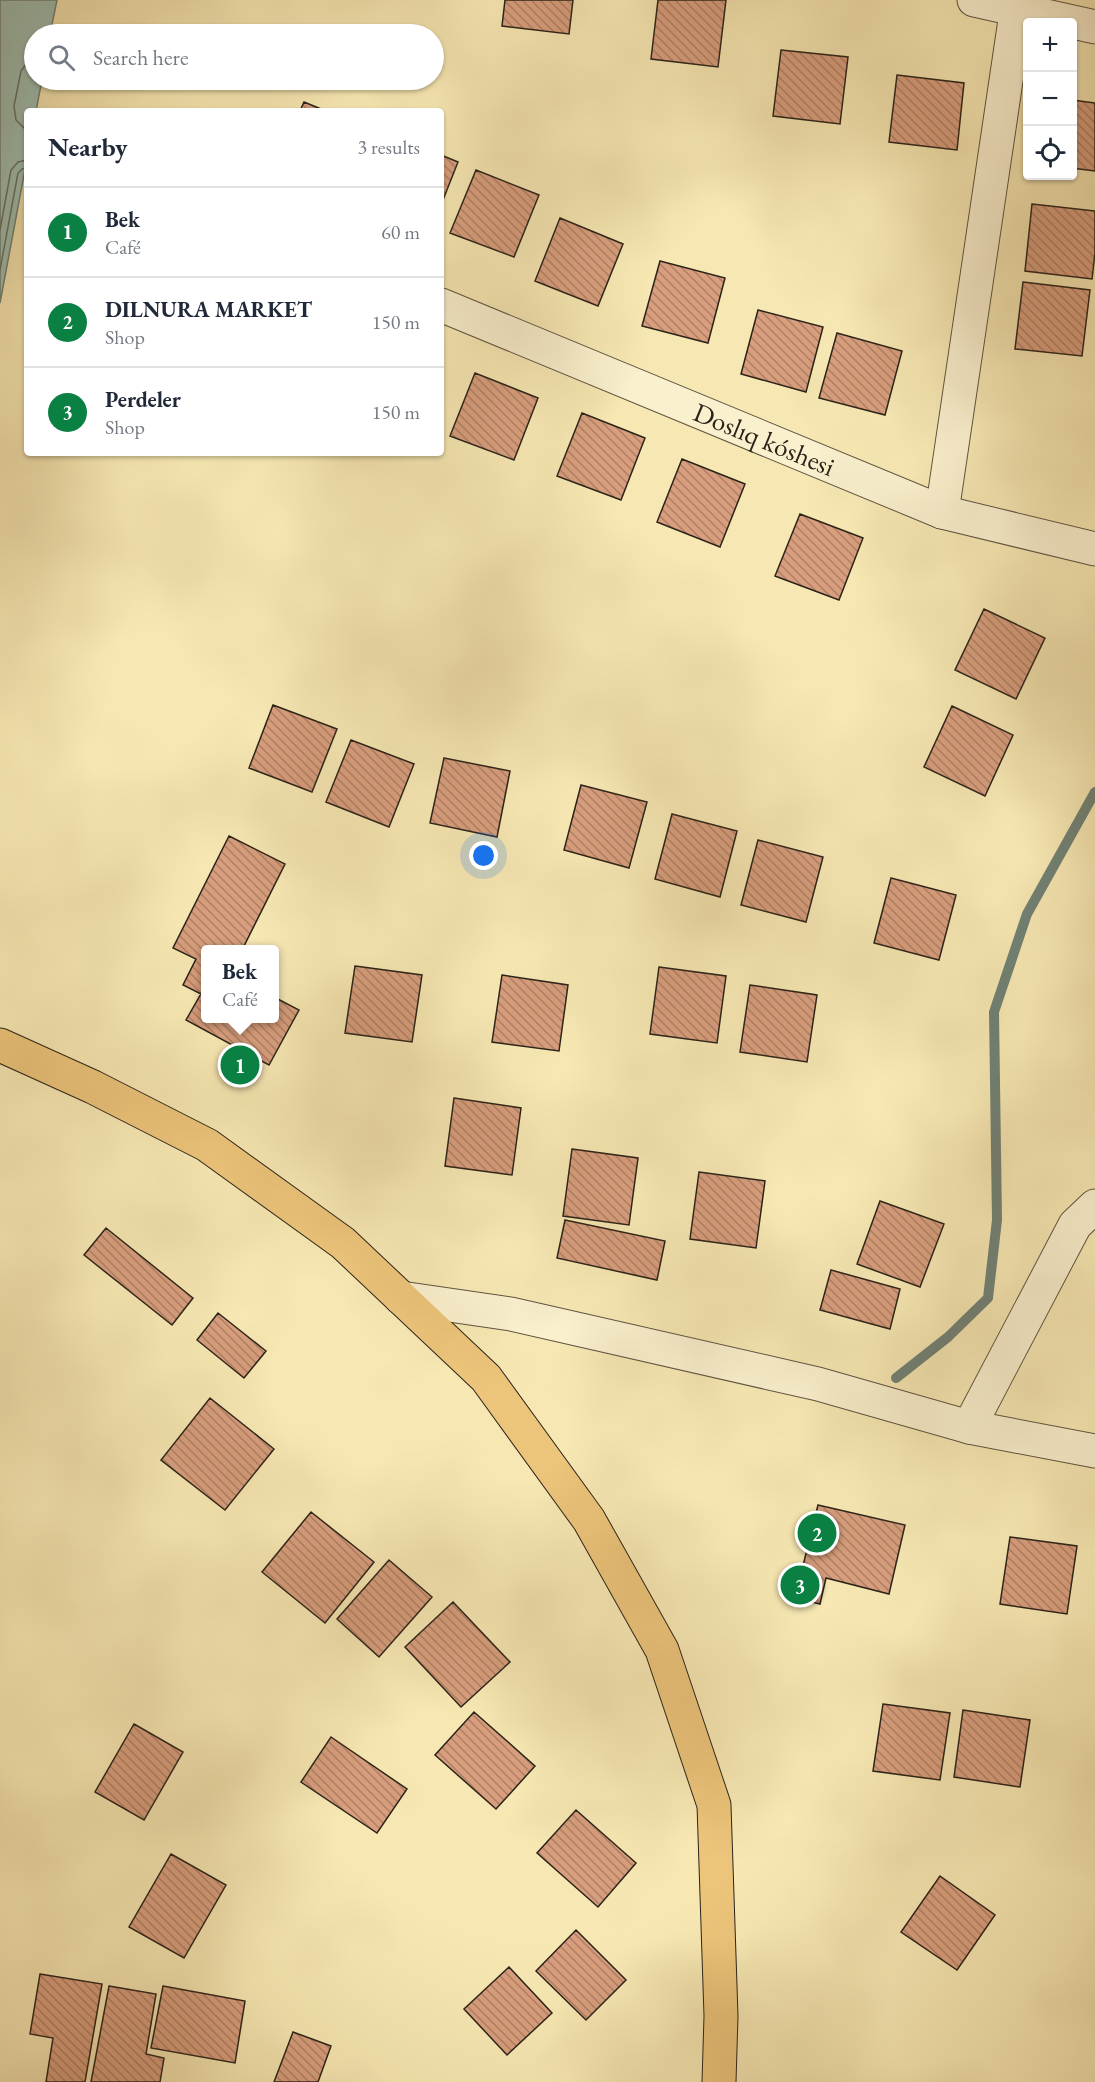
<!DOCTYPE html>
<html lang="en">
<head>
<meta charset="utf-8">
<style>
  :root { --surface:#fff; --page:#f6f6f7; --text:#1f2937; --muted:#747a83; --line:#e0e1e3; --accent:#0b8043 }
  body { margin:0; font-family:"EB Garamond",serif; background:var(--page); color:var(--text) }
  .controls { position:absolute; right:18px; top:18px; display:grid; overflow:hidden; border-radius:6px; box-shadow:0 2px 4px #0004 }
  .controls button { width:54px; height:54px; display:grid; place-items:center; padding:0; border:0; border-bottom:2px solid var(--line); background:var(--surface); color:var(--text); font:30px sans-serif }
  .you { position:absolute; left:484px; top:856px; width:21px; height:21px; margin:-15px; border:4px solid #fff; border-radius:50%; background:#1a73e8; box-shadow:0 0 0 9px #1a73e833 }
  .badge { display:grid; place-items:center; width:39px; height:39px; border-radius:50%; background:var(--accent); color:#fff; font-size:20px; font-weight:700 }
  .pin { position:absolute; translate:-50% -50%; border:3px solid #fff; box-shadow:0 2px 6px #0006 }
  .popup { position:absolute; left:201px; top:945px; width:78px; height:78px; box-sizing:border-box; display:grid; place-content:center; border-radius:6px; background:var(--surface); filter:drop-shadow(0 2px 4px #0005); font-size:20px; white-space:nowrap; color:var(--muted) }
  .popup b { font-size:22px; color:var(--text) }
  .popup::after { content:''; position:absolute; left:50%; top:100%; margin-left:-12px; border:12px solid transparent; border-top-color:var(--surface) }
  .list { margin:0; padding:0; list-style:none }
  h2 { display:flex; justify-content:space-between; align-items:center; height:78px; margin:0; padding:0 24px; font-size:26px }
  h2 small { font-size:20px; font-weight:400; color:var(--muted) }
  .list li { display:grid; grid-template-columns:39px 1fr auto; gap:18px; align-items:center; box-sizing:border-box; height:90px; padding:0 24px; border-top:2px solid var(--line) }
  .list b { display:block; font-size:22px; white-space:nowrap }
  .list p { margin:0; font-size:20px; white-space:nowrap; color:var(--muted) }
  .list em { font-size:20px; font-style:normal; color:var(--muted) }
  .icon { flex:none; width:33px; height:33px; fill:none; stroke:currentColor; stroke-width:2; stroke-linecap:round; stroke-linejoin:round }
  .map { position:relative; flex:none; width:1095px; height:2082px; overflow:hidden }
  .search { position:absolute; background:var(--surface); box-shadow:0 2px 4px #0004; left:24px; top:24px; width:420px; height:66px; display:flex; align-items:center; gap:15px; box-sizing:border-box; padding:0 21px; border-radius:33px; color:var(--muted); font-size:22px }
  .panel { position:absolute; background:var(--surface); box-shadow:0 2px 4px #0004; left:24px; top:108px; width:420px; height:348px; border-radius:6px }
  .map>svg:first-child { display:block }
</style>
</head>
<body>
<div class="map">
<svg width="1095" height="2082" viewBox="0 0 1095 2082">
  <defs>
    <pattern id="building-back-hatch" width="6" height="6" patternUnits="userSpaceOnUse" patternTransform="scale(1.5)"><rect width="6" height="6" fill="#d89e7d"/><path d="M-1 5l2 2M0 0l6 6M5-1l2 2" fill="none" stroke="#af8066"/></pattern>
  </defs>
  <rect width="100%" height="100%" fill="#f7e8b3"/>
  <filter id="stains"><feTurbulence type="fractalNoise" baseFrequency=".00333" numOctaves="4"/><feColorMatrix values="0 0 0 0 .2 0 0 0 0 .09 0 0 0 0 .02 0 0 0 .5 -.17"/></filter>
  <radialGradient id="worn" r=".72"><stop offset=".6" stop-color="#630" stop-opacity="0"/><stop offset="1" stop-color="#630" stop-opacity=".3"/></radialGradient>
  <path fill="#9ebfb2" stroke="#708175" stroke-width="1.5" d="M0,0h57l-7,34h-16v46h8l-6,31h-9v48l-27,144z"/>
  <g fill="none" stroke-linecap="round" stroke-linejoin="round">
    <path stroke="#647166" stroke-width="1.5" d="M27,131l-11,-11 -2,-14 7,-35 6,-8 7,-4
      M0,230l11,-60 7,-8 9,-2
      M0,270l18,-97 4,-4 5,-1"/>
    <path stroke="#708175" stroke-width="10" d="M896,1378l52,-41 40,-39 9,-78 -3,-208 33,-98 68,-122"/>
  </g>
  <path fill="url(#building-back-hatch)" stroke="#2b2319" stroke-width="1.5" d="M505,0h68l-4,34 -67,-8z
    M658,0h68l-8,67 -67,-8z
    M781,50l67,7 -8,67 -67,-8z
    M897,75l67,8 -7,67 -68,-8z
    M1072,100l23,3v68l-23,-3z
    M304,102l22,9h-26z
    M441,155l17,7 -17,43z
    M476,170l63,25 -25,62 -64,-24z
    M1032,204l63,7v42l-3,26 -67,-8z
    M560,218l63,26 -25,62 -63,-25z
    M660,261l65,17 -17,65 -66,-17z
    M1023,282l67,8 -8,66 -67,-7z
    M758,310l65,17 -17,65 -65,-18z
    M837,333l65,18 -17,64 -66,-17z
    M475,373l63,25 -24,62 -64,-24z
    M582,413l63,25 -24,62 -64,-24z
    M682,459l63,25 -25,63 -63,-25z
    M800,514l63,24 -24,62 -64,-24z
    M984,609l61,29 -29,61 -61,-29z
    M273,705l64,24 -25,63 -63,-24z
    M952,706l61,29 -28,61 -61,-29z
    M351,740l63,24 -25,63 -63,-25z
    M444,758l66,13 -13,66 -67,-14z
    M581,785l66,17 -18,66 -65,-18z
    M672,814l65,17 -17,66 -65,-18z
    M229,836l56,28 -43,86h-36v35l-5,9 -18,-9 13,-26 -23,-11z
    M758,840l65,17 -17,65 -65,-17z
    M891,878l65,17 -17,65 -65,-17z
    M355,966l67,9 -10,67 -67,-9z
    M659,967l67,9 -9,67 -67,-9z
    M502,975l66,10 -9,66 -67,-9z
    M206,985v33h68v-21l25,13 -30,55 -83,-45z
    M750,985l67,10 -10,67 -67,-10z
    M454,1098l67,10 -9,67 -67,-9z
    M572,1149l66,9 -9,67 -66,-9z
    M699,1172l66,9 -9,67 -66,-9z
    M880,1201l64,23 -24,63 -63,-23z
    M565,1220l100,21 -8,39 -100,-22z
    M106,1228l87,70 -21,27 -88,-70z
    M831,1270l69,19 -10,40 -70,-19z
    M218,1313l48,38 -22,27 -47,-38z
    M210,1398l64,51 -49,61 -64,-50z
    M818,1505l87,20 -16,69 -63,-16 -6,26 -25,-6z
    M311,1512l63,50 -49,61 -63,-51z
    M1010,1537l67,9 -10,68 -67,-10z
    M389,1560l43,37 -53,60 -42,-38z
    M453,1602l57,60 -49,45 -56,-60z
    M883,1704l67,9 -10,67 -67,-9z
    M963,1710l67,10 -10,67 -66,-10z
    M474,1712l61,54 -39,43 -61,-54z
    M134,1724l49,28 -39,68 -49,-28z
    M331,1737l76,52 -30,44 -76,-51z
    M576,1810l60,53 -38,44 -61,-54z
    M171,1854l55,31 -42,73 -55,-31z
    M940,1876l55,39 -38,55 -56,-38z
    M576,1930l50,50 -40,40 -50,-49z
    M509,1967l43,46 -45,42 -43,-46z
    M40,1974l62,10 -17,98h-39l7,-44 -23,-4z
    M109,1986l47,8 -10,60 18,4 -4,24h-69z
    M163,1986l82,15 -10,62 -84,-15z
    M293,2032l38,14 -13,36h-44z"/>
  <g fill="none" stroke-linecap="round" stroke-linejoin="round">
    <defs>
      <g id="minor">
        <path d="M974,0l121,27"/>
        <path id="s1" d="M441,305l501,207 153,37"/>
        <path d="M942,512l76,-512"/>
        <path d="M401,1298l110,16 307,70 151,43 126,24"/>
        <path d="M969,1427l106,-202 20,-19"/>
      </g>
      <path id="major" d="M0,1045l93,42 114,58 136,98 143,135 103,142 73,130 52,155 7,211 -2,66"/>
    </defs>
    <use href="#minor" stroke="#5e5440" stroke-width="35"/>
    <use href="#major" stroke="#2b2319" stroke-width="35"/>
    <use href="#minor" stroke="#faf0ce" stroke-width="33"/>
    <use href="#major" stroke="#ecc47a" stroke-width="33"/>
  </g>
  <g text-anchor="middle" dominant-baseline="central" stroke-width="4.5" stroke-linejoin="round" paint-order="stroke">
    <g font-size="27" fill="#2b2319" stroke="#faf0ce">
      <text stroke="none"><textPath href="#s1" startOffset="350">Doslıq kóshesi</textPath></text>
    </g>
  </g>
  <rect width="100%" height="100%" filter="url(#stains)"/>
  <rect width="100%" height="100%" fill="url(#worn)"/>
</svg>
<div class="controls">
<button>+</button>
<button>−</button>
<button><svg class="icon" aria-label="locate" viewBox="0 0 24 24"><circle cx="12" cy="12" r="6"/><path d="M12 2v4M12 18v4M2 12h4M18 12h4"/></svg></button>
</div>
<div class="you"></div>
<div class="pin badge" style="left:240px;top:1065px">1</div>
<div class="popup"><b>Bek</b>Café</div>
<div class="pin badge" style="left:817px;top:1533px">2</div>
<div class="pin badge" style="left:800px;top:1585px">3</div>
<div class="search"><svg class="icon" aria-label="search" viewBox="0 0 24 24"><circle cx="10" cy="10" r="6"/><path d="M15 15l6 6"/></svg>Search here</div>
<section class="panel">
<h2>Nearby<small>3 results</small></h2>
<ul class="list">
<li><span class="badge">1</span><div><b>Bek</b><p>Café</p></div><em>60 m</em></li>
<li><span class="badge">2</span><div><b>DILNURA MARKET</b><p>Shop</p></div><em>150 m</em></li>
<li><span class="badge">3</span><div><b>Perdeler</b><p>Shop</p></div><em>150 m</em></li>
</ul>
</section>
</div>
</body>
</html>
